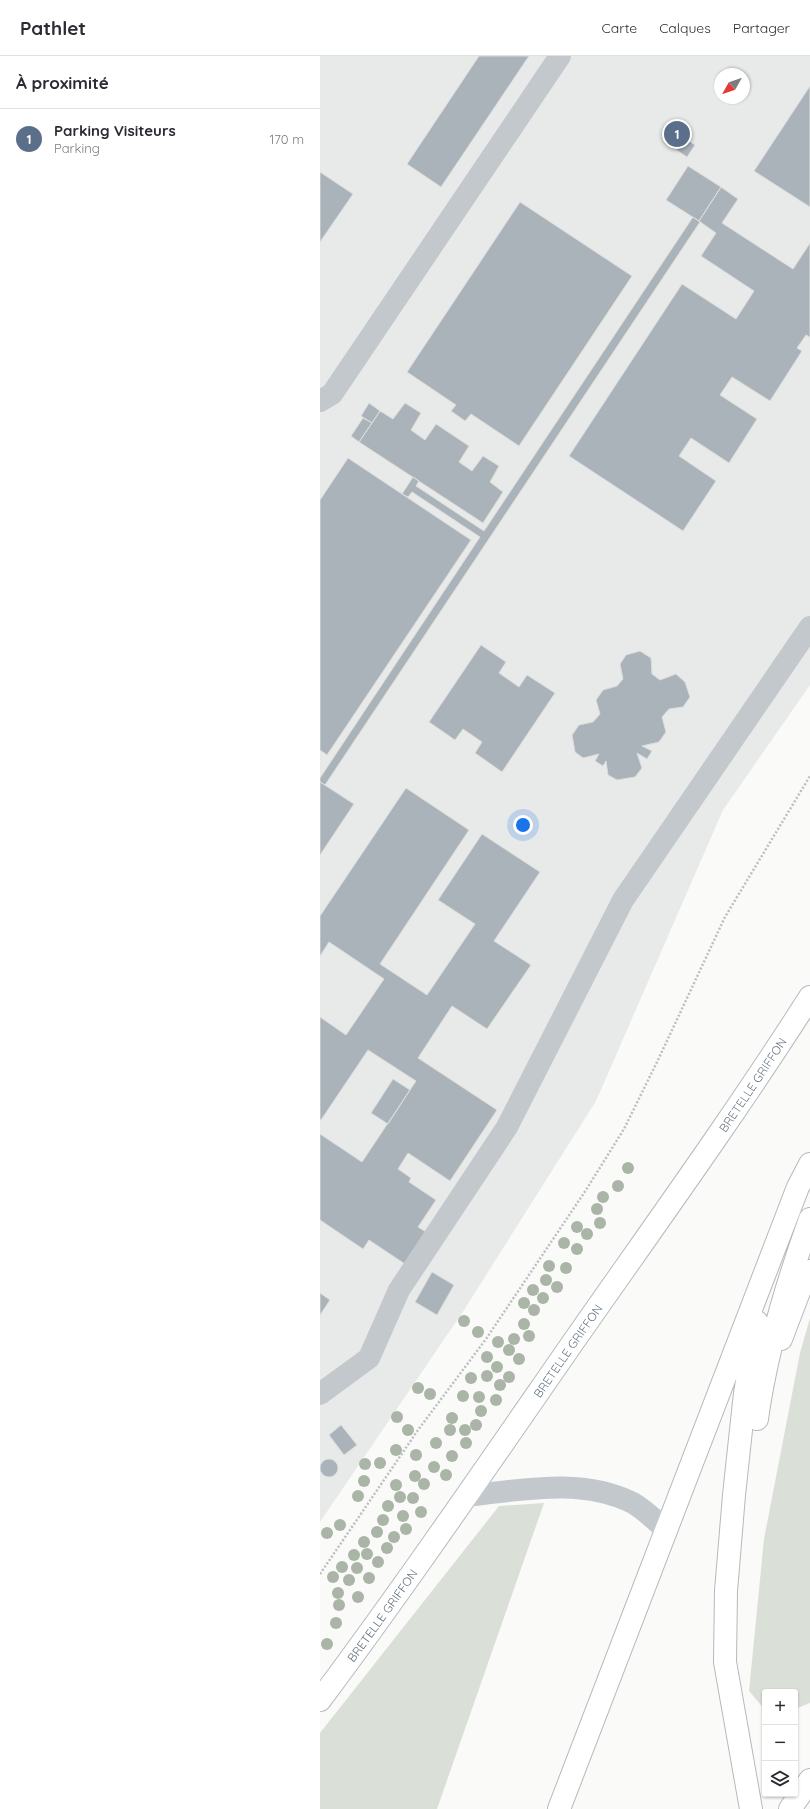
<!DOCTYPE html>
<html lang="fr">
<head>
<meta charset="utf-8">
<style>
  :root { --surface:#fff; --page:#f7f7f7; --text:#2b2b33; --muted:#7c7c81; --line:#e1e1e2; --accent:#db2777 }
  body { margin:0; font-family:Quicksand,sans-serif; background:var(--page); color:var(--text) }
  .controls { position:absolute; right:12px; bottom:12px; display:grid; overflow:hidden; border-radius:4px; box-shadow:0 1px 3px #0004 }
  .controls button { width:36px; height:36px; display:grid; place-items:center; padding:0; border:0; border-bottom:1px solid var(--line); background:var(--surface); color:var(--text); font:20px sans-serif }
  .compass { position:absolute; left:394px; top:12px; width:36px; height:36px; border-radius:50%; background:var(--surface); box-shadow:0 1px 3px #0004; rotate:230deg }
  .you { position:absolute; left:203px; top:769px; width:14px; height:14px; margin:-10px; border:3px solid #fff; border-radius:50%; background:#1a73e8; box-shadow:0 0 0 6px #1a73e833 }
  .badge { display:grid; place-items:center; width:26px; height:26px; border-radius:50%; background:var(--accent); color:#fff; font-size:13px; font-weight:700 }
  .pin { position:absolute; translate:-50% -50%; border:2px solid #fff; box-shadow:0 1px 4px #0006 }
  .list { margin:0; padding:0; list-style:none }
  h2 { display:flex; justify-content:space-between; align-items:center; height:52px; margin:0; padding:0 16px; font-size:17px }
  h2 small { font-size:13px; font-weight:400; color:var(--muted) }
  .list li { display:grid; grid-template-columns:26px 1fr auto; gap:12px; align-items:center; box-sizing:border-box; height:60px; padding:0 16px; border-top:1px solid var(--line) }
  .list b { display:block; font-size:15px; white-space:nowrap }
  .list p { margin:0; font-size:13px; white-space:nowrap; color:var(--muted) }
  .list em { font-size:13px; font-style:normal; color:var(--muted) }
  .icon { flex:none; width:22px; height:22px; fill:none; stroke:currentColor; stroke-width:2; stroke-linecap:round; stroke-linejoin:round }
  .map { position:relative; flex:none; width:490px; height:1753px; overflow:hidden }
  header { display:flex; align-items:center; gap:24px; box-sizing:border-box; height:56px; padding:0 20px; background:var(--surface); border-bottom:1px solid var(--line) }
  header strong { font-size:19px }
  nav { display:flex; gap:22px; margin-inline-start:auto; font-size:14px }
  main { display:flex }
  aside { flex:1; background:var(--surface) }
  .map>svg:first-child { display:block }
</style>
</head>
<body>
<header>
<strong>Pathlet</strong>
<nav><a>Carte</a><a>Calques</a><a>Partager</a></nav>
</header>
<main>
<aside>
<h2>À proximité<small></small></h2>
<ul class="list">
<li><span class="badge" style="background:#5c6f8a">1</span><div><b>Parking Visiteurs</b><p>Parking</p></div><em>170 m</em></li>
</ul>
</aside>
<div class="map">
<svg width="490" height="1753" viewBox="0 0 490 1753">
  <rect width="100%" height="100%" fill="#fafaf8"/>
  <path fill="#e8e9e9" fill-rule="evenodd" d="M0,0h490v629l-87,125 -127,291 -132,209 -144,212zM400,18h24v24h-24z"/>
  <path fill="#dadfd7" d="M490,1262v385l-15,6v-17h-30v18l-16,-19 15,-152 36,-186z
    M224,1447l-107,306h-117v-76l179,-227z"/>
  <path fill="#aab3b9" stroke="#dcdcda" d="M159,0h50l-88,131 -34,-23z
    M490,30v121l-56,-36z
    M360,79l15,10 -8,12 -15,-10z
    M368,110l33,21 -22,34 -33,-21z
    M0,116l33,22 -33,48z
    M401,131l17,12 -16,24 71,46 17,-26v94l-4,-2 -9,13 5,3 -32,50 -38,-24 -12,18 37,24 -28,44 -38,-25 -12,18 37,25 -33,50 -114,-75 113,-172 54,35 18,-28 -53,-35 15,-23 -17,-12z
    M200,146l112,74 -113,170 -48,-32 -6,7 -14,-10 5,-6 -49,-33z
    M373,161l7,5 -375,563 -5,-3v-4l160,-241 -68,-45 -4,5 -6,-3 11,-17 6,4 -3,5 68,45z
    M49,347l11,8 -8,12 -11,-7z
    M85,347l16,10 -10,17 14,10 11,-16 33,22 -10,16 13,9 11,-15 16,10 -9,16 13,10 -20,31 -124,-81 21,-31 13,8z
    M43,362l9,5 -13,19 -8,-6z
    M28,402l123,82 -144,215 -7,-5v-250z
    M161,589l25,17 -7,11 20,14 8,-12 28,18 -53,79 -27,-19 7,-11 -19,-13 -8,11 -26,-18z
    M320,595l11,7 1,16 8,6 16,-6 9,8 5,15 -7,10 -14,2 -7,8 4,15 -7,10 -17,4 10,5 -5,8 -10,-6 5,15 -7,9 -18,3 -9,-5 -2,-14 -3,5 -8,-5 4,-7 -16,4 -8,-6 -3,-17 7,-10 14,-3 7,-8 -4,-14 7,-10 14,-4 6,-7 -3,-15 6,-9z
    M0,726l34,22 -34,51z
    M86,732l63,42 -89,134 47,31 48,-71 -37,-24 44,-66 58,38 -46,69 37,24 -44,64 -35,-23 -34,52 79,52 -47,71 -42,-28 -10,16 13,9 -2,4 27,18 -18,27 8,5 -21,32 -36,-24 -6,9 -43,-29v-86l42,28 54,-81 -48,-31 -47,70 -1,-1v-102l26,18 38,-56 -55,-37 -9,14v-40z
    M73,1023l17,11 -22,34 -17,-11z
    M112,1216l22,13 -17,30 -22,-13z
    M0,1237l10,7 -10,15z
    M21,1369l16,20 -13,10 -15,-20z
    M0 1412a9 9 0 1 1 18 0a9 9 0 1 1-18 0Z"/>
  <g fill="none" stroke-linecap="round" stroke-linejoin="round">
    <defs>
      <g id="major">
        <path d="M461,1283l23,-60 6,-8"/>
        <path id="s1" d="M0,1644c88,-118 172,-241 256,-362 79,-113 160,-225 234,-341"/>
        <path d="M470,1753l20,-29"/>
      </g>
      <path id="highway" d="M437,1363c9,-67 30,-136 53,-200
        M239,1753l239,-622 12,-23
        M431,1753l-26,-147 1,-71 8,-96 11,-102 12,-71"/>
    </defs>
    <use href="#major" stroke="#b5babe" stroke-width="24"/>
    <use href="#highway" stroke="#b4b9bd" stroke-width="24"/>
    <path stroke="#bbbfc2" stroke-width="2.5" stroke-dasharray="2 2" stroke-linecap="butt" d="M0,1518l98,-144 68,-91 100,-149 38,-61 34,-69 67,-143 85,-141"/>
    <path stroke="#c3c8cc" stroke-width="22" d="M0,345l12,-7 228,-338
      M0,1338l49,-36 30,-68 108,-163 116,-227 187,-273
      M147,1440c54,-6 115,-19 166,7 12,7 23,18 33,27"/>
    <use href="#major" stroke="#fff" stroke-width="22"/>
    <use href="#highway" stroke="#fff" stroke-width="22"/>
  </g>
  <g fill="#aab4a7">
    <circle cx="308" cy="1112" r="6"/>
    <circle cx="298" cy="1130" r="6"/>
    <circle cx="283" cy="1141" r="6"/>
    <circle cx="277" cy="1153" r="6"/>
    <circle cx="280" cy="1167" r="6"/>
    <circle cx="257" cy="1171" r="6"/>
    <circle cx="267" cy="1178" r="6"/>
    <circle cx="244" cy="1187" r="6"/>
    <circle cx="257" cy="1193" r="6"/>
    <circle cx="229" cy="1210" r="6"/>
    <circle cx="246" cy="1212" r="6"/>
    <circle cx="226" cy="1224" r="6"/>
    <circle cx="237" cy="1231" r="6"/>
    <circle cx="213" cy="1234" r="6"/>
    <circle cx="223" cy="1242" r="6"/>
    <circle cx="204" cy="1247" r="6"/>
    <circle cx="214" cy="1254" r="6"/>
    <circle cx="144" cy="1265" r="6"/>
    <circle cx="204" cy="1268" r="6"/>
    <circle cx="158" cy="1276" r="6"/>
    <circle cx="209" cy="1280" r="6"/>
    <circle cx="194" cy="1283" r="6"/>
    <circle cx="178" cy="1286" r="6"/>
    <circle cx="189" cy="1294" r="6"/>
    <circle cx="167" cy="1301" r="6"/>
    <circle cx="199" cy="1303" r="6"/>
    <circle cx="177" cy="1311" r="6"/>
    <circle cx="167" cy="1320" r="6"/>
    <circle cx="189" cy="1321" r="6"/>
    <circle cx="151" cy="1322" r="6"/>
    <circle cx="180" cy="1329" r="6"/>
    <circle cx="98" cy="1332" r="6"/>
    <circle cx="110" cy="1338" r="6"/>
    <circle cx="143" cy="1340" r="6"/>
    <circle cx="159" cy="1341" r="6"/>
    <circle cx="176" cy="1344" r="6"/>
    <circle cx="161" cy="1355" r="6"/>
    <circle cx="77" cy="1361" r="6"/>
    <circle cx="132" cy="1362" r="6"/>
    <circle cx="156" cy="1369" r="6"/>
    <circle cx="88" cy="1374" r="6"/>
    <circle cx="130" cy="1374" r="6"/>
    <circle cx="145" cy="1374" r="6"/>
    <circle cx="116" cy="1387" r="6"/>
    <circle cx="146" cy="1387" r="6"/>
    <circle cx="76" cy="1394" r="6"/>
    <circle cx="96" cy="1399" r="6"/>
    <circle cx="132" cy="1400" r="6"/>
    <circle cx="60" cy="1407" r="6"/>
    <circle cx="45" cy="1408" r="6"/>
    <circle cx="114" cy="1411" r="6"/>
    <circle cx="126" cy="1419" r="6"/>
    <circle cx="95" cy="1420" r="6"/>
    <circle cx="44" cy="1425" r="6"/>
    <circle cx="104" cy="1428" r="6"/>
    <circle cx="76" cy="1429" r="6"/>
    <circle cx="38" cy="1440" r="6"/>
    <circle cx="80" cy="1441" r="6"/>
    <circle cx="93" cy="1442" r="6"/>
    <circle cx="68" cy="1450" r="6"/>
    <circle cx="101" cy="1456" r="6"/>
    <circle cx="83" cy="1460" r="6"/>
    <circle cx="63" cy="1464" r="6"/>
    <circle cx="20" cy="1469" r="6"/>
    <circle cx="86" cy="1473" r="6"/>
    <circle cx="57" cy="1476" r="6"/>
    <circle cx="7" cy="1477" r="6"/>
    <circle cx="74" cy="1481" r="6"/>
    <circle cx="44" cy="1486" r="6"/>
    <circle cx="67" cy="1492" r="6"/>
    <circle cx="47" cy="1498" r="6"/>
    <circle cx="34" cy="1499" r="6"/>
    <circle cx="58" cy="1506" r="6"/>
    <circle cx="22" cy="1511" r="6"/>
    <circle cx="37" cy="1512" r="6"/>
    <circle cx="13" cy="1521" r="6"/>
    <circle cx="49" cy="1522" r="6"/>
    <circle cx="29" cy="1524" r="6"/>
    <circle cx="18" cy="1537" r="6"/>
    <circle cx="38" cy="1541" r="6"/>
    <circle cx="19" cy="1549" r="6"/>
    <circle cx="16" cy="1567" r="6"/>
    <circle cx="7" cy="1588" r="6"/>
  </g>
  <g text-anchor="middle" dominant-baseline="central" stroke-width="4" stroke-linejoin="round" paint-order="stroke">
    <g font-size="12" fill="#657683" stroke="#fff">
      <text stroke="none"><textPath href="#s1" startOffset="752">BRETELLE GRIFFON</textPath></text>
      <text stroke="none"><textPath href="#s1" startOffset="428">BRETELLE GRIFFON</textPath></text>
      <text stroke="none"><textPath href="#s1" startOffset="105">BRETELLE GRIFFON</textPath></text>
    </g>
  </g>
</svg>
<div class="controls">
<button>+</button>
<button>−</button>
<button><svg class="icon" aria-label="layers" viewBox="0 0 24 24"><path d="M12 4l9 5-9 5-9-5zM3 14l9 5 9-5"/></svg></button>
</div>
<svg class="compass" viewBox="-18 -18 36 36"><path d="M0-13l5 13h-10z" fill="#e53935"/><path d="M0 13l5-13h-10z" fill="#7c7c81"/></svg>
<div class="you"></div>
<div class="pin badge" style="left:357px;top:78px;background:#5c6f8a">1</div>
</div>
</main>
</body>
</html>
